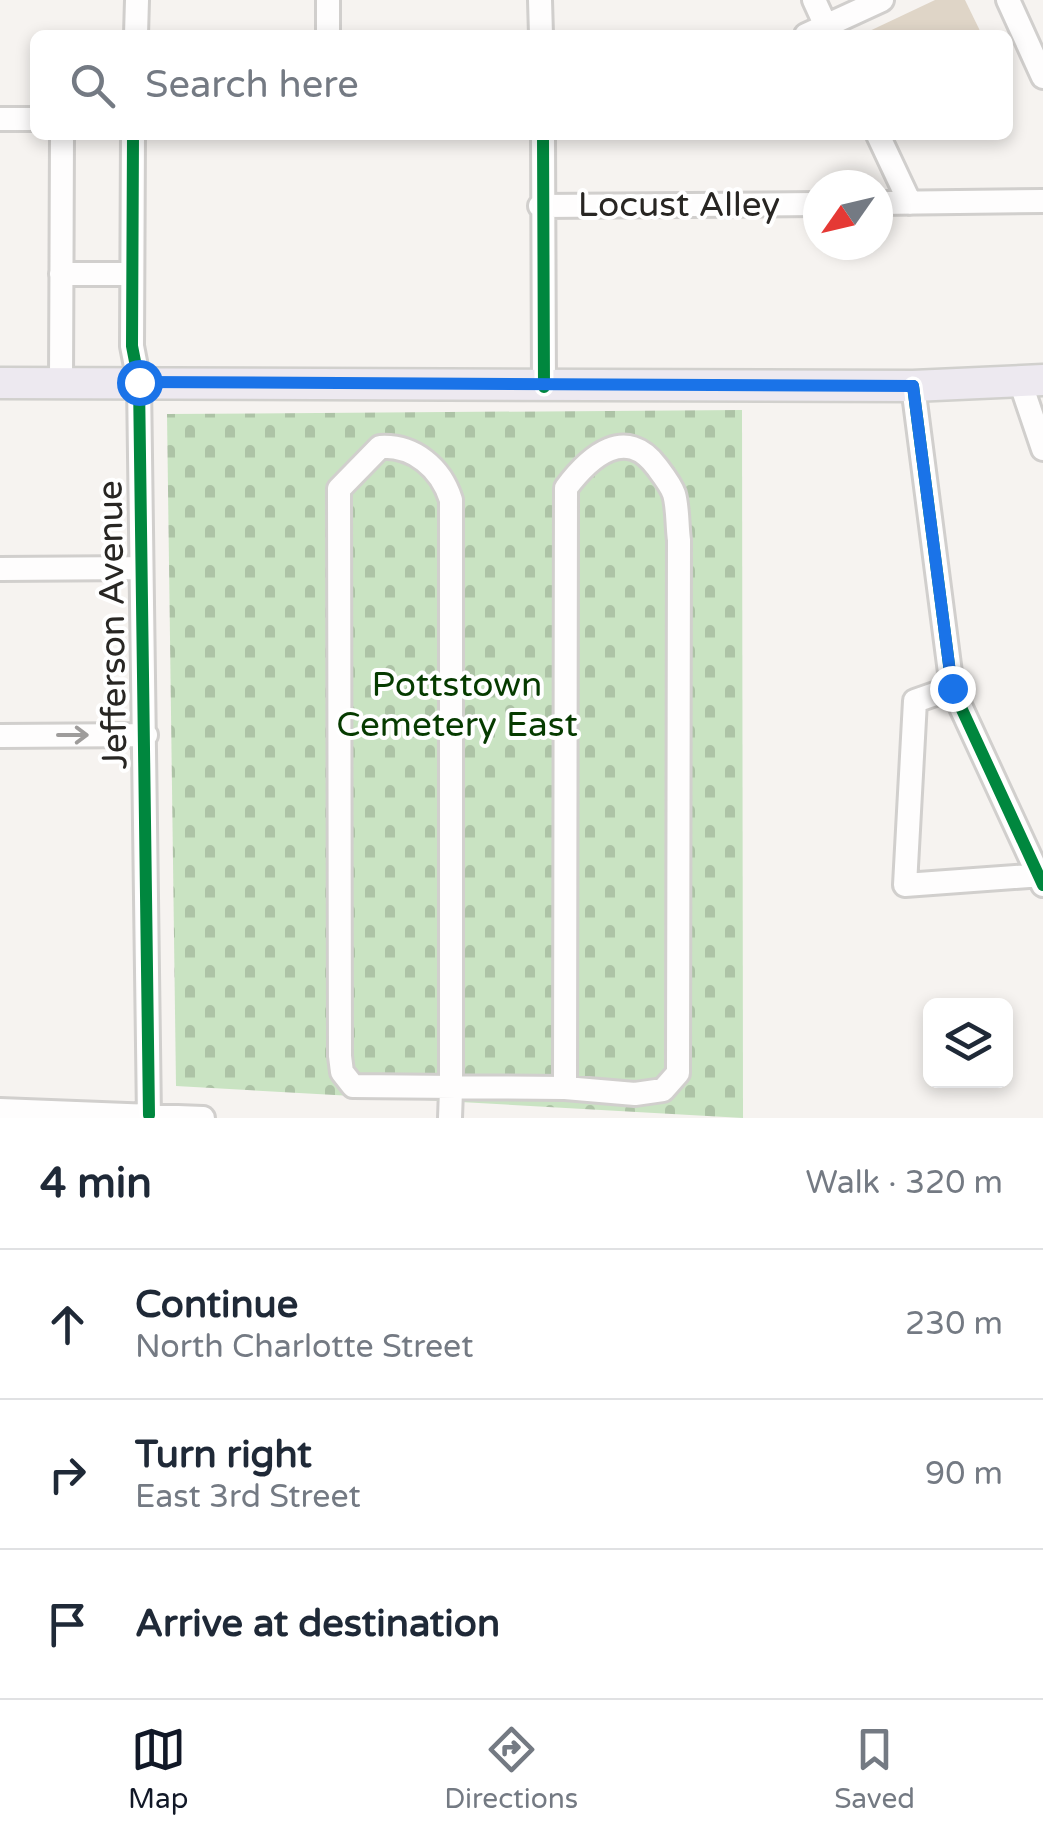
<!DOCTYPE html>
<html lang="en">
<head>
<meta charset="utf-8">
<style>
  :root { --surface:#fff; --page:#f6f6f7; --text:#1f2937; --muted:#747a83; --line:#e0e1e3; --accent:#111827 }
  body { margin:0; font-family:"Varela Round",sans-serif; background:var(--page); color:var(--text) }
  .controls { position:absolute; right:30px; bottom:30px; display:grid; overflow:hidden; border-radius:15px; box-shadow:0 5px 15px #0003 }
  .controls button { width:90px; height:90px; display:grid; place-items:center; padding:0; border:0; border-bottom:2px solid var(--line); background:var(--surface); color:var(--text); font:50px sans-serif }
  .compass { position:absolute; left:803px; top:170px; width:90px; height:90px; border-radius:50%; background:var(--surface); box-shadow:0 5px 15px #0003; rotate:236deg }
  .stop { position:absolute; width:30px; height:30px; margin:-22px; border:8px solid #1a73e8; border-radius:50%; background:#fff }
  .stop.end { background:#1a73e8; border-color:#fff; box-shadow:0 2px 10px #0008 }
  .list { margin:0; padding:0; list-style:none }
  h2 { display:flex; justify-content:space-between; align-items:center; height:130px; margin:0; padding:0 40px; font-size:42px }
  h2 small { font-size:32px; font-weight:400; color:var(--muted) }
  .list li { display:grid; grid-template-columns:65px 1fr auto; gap:30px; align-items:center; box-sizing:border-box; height:150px; padding:0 40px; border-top:2px solid var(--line) }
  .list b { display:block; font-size:38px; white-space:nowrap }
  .list p { margin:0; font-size:32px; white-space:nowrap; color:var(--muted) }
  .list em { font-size:32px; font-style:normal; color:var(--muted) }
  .icon { flex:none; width:55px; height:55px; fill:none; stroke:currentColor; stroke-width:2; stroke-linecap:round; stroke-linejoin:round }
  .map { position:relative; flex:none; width:1043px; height:1118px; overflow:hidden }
  .search { position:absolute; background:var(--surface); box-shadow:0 5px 15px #0003; left:30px; right:30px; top:30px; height:110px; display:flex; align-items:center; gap:25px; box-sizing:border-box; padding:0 35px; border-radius:15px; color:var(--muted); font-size:38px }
  .sheet { height:580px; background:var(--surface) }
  nav { display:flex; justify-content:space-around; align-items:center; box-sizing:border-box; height:140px; border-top:2px solid var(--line); background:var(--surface); font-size:28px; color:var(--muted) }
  nav a { display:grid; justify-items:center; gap:5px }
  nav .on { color:var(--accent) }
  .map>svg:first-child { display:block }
</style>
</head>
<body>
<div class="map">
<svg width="1043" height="1118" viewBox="0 0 1043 1118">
  <defs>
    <pattern id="cemetery-stones" width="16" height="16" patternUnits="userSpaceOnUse" patternTransform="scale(2.5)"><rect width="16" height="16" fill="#c9e3c2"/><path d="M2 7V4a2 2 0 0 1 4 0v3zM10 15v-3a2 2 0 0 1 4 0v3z" fill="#adc3a6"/></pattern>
  </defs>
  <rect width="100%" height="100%" fill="#f6f3f0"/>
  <path fill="url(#cemetery-stones)" d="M742,410l1,708 -567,-32 -9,-672z"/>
  <path fill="#dfd5c7" d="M935,0h30l17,35h-121z"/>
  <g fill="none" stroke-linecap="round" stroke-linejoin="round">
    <defs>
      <path id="minor" d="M328,0v35
        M540,0l1,35
        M814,0l16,35
        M1008,0l35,77
        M136,35l1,-35
        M806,35l76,-35
        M0,119h35
        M133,135l-1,211 7,36 10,736
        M543,135l1,252
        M878,135l32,68
        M878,203l165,-2
        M540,206l278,-2
        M61,274h70
        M1020,381l23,68
        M61,383l1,-248
        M913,386l39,302 91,197
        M0,569l140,-1
        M952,688l-37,13 -10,184 138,-10
        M0,736l146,-1
        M0,1110l203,8
        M450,1118l1,-28v-590c-10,-32 -37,-55 -71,-53l-41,42 1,567 2,16 11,14 212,2 70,6 28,-4 15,-17 1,-533c-2,-14 -1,-32 -5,-46 -3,-9 -11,-19 -17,-27 -31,-42 -67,-11 -91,21l-1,600"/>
      <path id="major" d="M0,383l913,3 130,-6"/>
    </defs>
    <use href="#minor" stroke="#d1cfcd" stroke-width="28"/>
    <use href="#major" stroke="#d1d0cd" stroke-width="35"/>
    <use href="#minor" stroke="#fefdfd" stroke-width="22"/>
    <use href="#major" stroke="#ede9f0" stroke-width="30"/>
    <defs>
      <path id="cycleway" d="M133,135l-1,211 7,36 10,733
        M543,135l1,252
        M913,386l39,302 91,197"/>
    </defs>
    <use href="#cycleway" stroke="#fff" stroke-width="19"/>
    <use href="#cycleway" stroke="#00873e" stroke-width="12"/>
  </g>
  <defs><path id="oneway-shaft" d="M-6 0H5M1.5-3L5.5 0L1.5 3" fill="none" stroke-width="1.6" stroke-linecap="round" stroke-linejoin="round" transform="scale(2.5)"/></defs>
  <use stroke="#9e9c9b" href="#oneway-shaft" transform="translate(73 735)"/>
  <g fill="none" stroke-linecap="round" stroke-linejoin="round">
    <path stroke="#1a73e8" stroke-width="12" d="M139,382l774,4 39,302"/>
  </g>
  <g text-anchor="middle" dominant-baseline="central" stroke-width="8" stroke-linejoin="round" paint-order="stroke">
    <g font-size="35" fill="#282623" stroke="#fff">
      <text x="679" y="205">Locust Alley</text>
      <text transform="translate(113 625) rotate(-91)">Jefferson Avenue</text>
    </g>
    <g font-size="35" fill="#063b00" stroke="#fff">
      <text x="457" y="685">Pottstown<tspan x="457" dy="40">Cemetery East</tspan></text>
    </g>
  </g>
</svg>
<div class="controls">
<button><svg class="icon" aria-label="layers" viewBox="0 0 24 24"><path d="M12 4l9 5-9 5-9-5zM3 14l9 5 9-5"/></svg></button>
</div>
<svg class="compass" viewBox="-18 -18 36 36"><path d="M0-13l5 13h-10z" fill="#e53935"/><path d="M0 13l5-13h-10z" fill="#747a83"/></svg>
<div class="stop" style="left:139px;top:382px"></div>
<div class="stop end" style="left:952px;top:688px"></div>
<div class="search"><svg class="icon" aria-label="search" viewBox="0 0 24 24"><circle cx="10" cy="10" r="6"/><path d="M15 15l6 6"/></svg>Search here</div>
</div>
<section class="sheet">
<h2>4 min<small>Walk · 320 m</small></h2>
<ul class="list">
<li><svg class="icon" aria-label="ahead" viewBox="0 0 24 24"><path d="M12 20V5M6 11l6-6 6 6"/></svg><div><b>Continue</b><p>North Charlotte Street</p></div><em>230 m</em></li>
<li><svg class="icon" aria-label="right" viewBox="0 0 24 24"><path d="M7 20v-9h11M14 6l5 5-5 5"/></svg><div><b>Turn right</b><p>East 3rd Street</p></div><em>90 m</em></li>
<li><svg class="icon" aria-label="arrive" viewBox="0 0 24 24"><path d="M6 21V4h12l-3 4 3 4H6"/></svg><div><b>Arrive at destination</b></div></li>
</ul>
</section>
<nav>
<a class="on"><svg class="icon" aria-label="map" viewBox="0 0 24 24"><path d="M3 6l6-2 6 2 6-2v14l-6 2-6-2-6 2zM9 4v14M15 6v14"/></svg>Map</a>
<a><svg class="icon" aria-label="directions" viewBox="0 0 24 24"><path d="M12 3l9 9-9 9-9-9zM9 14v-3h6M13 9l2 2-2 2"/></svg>Directions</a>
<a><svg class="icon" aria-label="saved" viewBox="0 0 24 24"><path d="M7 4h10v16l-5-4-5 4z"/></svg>Saved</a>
</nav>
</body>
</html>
